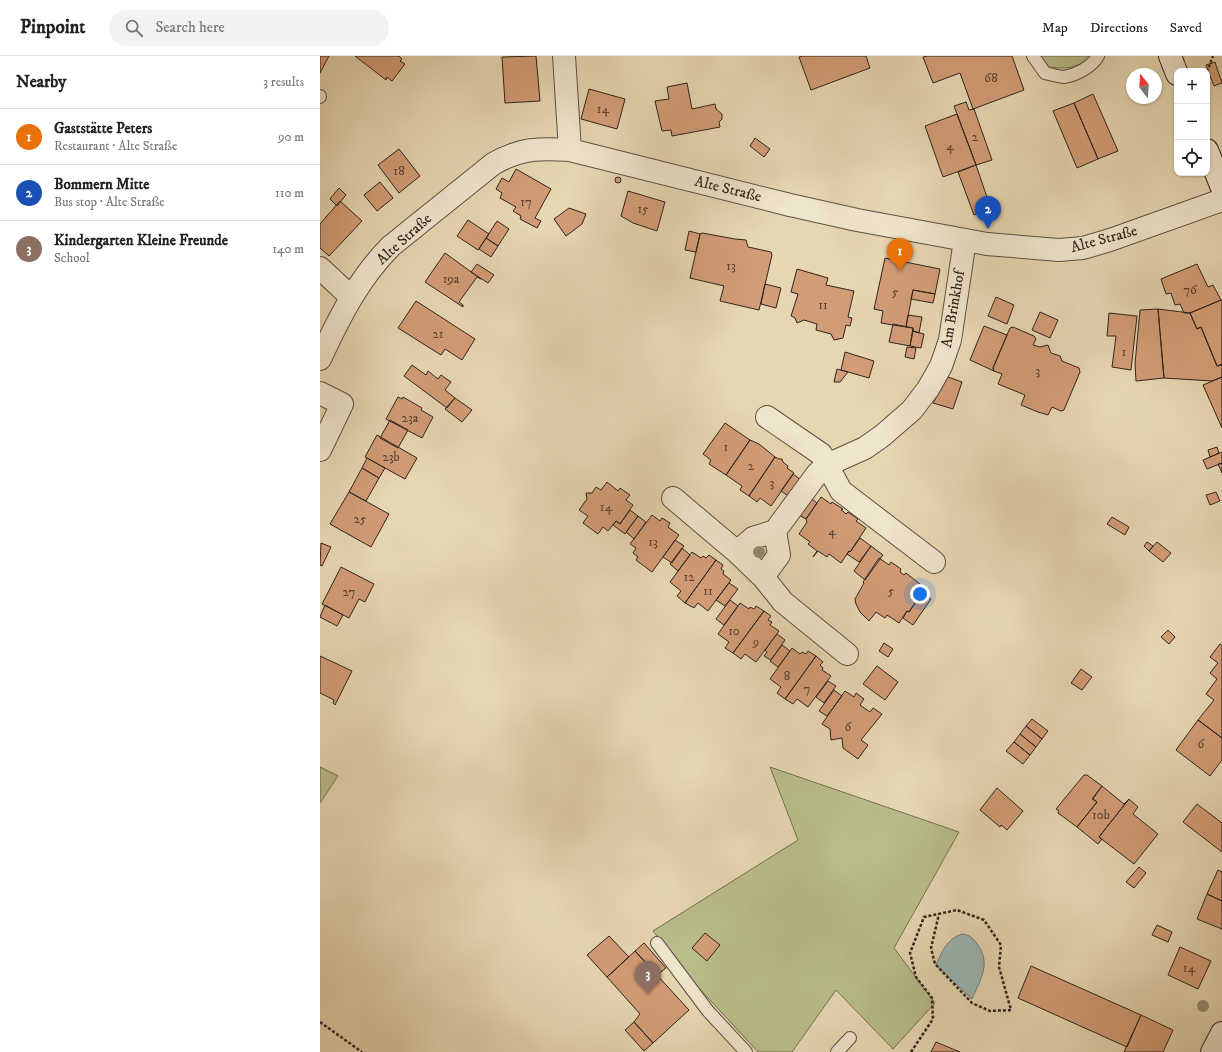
<!DOCTYPE html>
<html lang="en">
<head>
<meta charset="utf-8">
<style>
  :root { --surface:#fff; --page:#f2f2f2; --text:#222; --muted:#767676; --line:#e0e0e0; --accent:#8f2418 }
  body { margin:0; font-family:"IM FELL DW Pica",serif; background:var(--page); color:var(--text) }
  .controls { position:absolute; right:12px; top:12px; display:grid; overflow:hidden; border-radius:8px; box-shadow:0 1px 3px #0004 }
  .controls button { width:36px; height:36px; display:grid; place-items:center; padding:0; border:0; border-bottom:1px solid var(--line); background:var(--surface); color:var(--text); font:20px sans-serif }
  .compass { position:absolute; left:806px; top:12px; width:36px; height:36px; border-radius:50%; background:var(--surface); box-shadow:0 1px 3px #0004; rotate:343deg }
  .you { position:absolute; left:600px; top:538px; width:14px; height:14px; margin:-10px; border:3px solid #fff; border-radius:50%; background:#1a73e8; box-shadow:0 0 0 6px #1a73e833 }
  .badge { display:grid; place-items:center; width:26px; height:26px; border-radius:50%; background:var(--accent); color:#fff; font-size:13px; font-weight:700 }
  .pin { position:absolute; translate:-50% -33px; filter:drop-shadow(0 1px 2px #0008) }
  .pin::after { content:''; position:absolute; top:21px; width:14px; height:12px; background:inherit; clip-path:polygon(0 0,100% 0,50% 100%) }
  .list { margin:0; padding:0; list-style:none }
  h2 { display:flex; justify-content:space-between; align-items:center; height:52px; margin:0; padding:0 16px; font-size:17px }
  h2 small { font-size:13px; font-weight:400; color:var(--muted) }
  .list li { display:grid; grid-template-columns:26px 1fr auto; gap:12px; align-items:center; box-sizing:border-box; height:56px; padding:0 16px; border-top:1px solid var(--line) }
  .list b { display:block; font-size:15px; white-space:nowrap }
  .list p { margin:0; font-size:13px; white-space:nowrap; color:var(--muted) }
  .list em { font-size:13px; font-style:normal; color:var(--muted) }
  .icon { flex:none; width:22px; height:22px; fill:none; stroke:currentColor; stroke-width:2; stroke-linecap:round; stroke-linejoin:round }
  .map { position:relative; flex:none; width:902px; height:996px; overflow:hidden }
  header { display:flex; align-items:center; gap:24px; box-sizing:border-box; height:56px; padding:0 20px; background:var(--surface); border-bottom:1px solid var(--line) }
  header strong { font-size:19px }
  nav { display:flex; gap:22px; margin-inline-start:auto; font-size:14px }
  .search { width:280px; height:36px; background:var(--page); display:flex; align-items:center; gap:10px; box-sizing:border-box; padding:0 14px; border-radius:22px; color:var(--muted); font-size:15px }
  main { display:flex }
  aside { flex:1; background:var(--surface) }
  .map>svg:first-child { display:block }
</style>
</head>
<body>
<header>
<strong>Pinpoint</strong>
<div class="search"><svg class="icon" aria-label="search" viewBox="0 0 24 24"><circle cx="10" cy="10" r="6"/><path d="M15 15l6 6"/></svg>Search here</div>
<nav><a>Map</a><a>Directions</a><a>Saved</a></nav>
</header>
<main>
<aside>
<h2>Nearby<small>3 results</small></h2>
<ul class="list">
<li><span class="badge" style="background:#e8710a">1</span><div><b>Gaststätte Peters</b><p>Restaurant · Alte Straße</p></div><em>90 m</em></li>
<li><span class="badge" style="background:#1a4fb4">2</span><div><b>Bommern Mitte</b><p>Bus stop · Alte Straße</p></div><em>110 m</em></li>
<li><span class="badge" style="background:#8d6e63">3</span><div><b>Kindergarten Kleine Freunde</b><p>School</p></div><em>140 m</em></li>
</ul>
</aside>
<div class="map">
<svg width="902" height="996" viewBox="0 0 902 996">
  <rect width="100%" height="100%" fill="#e6d6b1"/>
  <filter id="stains"><feTurbulence type="fractalNoise" baseFrequency=".005" numOctaves="4"/><feColorMatrix values="0 0 0 0 .2 0 0 0 0 .09 0 0 0 0 .02 0 0 0 .5 -.17"/></filter>
  <radialGradient id="worn" r=".72"><stop offset=".6" stop-color="#630" stop-opacity="0"/><stop offset="1" stop-color="#630" stop-opacity=".3"/></radialGradient>
  <path fill="#b8bd89" stroke="#747053" d="M719,0h51c-12,13 -25,13 -41,11z
    M0,711l18,9 -18,27z
    M450,711l189,65 -65,116 41,55 -42,46 -57,-59 -44,62h-34l-60,-65 -45,-56 145,-91z"/>
  <path fill="#9ab7b6" stroke="#6f7c79" d="M642,878c8,1 11,4 15,10 15,19 3,36 -5,55l-36,-34c6,-14 11,-26 26,-31z"/>
  <path fill="#d29c76" stroke="#2f231d" d="M0,0h9l-9,17z
    M35,0h44l3,3 -2,2 5,3 -13,17 -5,-4 -1,3z
    M216,0l4,45 -35,2 -3,-46z
    M483,0h63l4,12 -59,22 -12,-33z
    M607,0h85l12,34 -51,19 -13,-36 -27,10 -10,-26z
    M895,6l7,21 -8,3 -8,-21z
    M367,27l5,26 23,-5 1,5 6,5v5l-3,3 1,5 -48,9 -1,-6 -9,1 -7,-30 14,-2 -2,-12z
    M269,33l36,10 -8,30 -36,-10z
    M773,38l25,57 -20,8 -24,-56z
    M646,46l3,8 5,-1 18,51 -16,5 -22,-59z
    M754,47l24,56 -21,9 -24,-57z
    M637,58l19,51 -33,12 -18,-51z
    M435,82l15,11 -6,8 -14,-11z
    M79,93l21,27 -21,17 -21,-28z
    M656,109l15,44 -17,6 -16,-43z
    M196,113l35,20 -16,29 6,3 -4,7 -17,-9 1,-3 -8,-5 3,-4 -16,-9 2,-5 -6,-4 6,-11 7,4z
    M295 124a3 3 0 1 1 6 0a3 3 0 1 1-6 0Z
    M60,126l13,16 -16,13 -13,-16z
    M19,132l7,7 -9,11 -7,-7z
    M308,135l37,11 -8,29 -24,-8 -12,-7z
    M20,145l22,20 -33,35 -9,-8v-24z
    M249,152l17,6 -4,10 -16,12 -12,-17z
    M148,164l21,14 -11,16 -21,-14z
    M177,165l12,8 -11,17 -12,-8z
    M369,175l11,3 -4,18 -11,-2z
    M382,177l33,6 11,1 2,7 23,5 1,3 -13,55 -39,-9 4,-15 -34,-8 10,-44z
    M166,182l12,8 -7,11 -12,-8z
    M125,197l36,26 -4,-2 -18,25 4,3v2l-38,-25z
    M565,202l55,11 -5,25 -22,-4 -7,37 -25,-4 2,-12 -9,-2z
    M157,208l17,11 -6,8 -17,-11z
    M877,208l11,23 5,-2 8,15 -31,13h-6l-4,-9 -5,1 -4,-12 -5,1 -5,-15z
    M477,213l31,9 -2,7 28,6 -6,26 4,1 -2,8 -4,-1 -3,13 -9,2 -3,-6 -15,-4 1,-6 -13,-4 -7,3 -2,-5 -4,-2 7,-22 -7,-2z
    M445,228l16,4 -5,20 -15,-4z
    M593,234l22,4 -2,9 -22,-4z
    M676,241l18,8 -7,19 -19,-8z
    M901,244h1v65l-5,1 -16,-39 -4,2 -7,-16z
    M96,245l59,38 -13,21 -17,-11 -4,6 -43,-27z
    M838,253l32,4 7,16 4,-2 16,39 5,-2v13l-10,4 -48,-3z
    M838,253l6,69 -28,3 -1,-17 5,-54z
    M720,256l18,8 -8,18 -18,-8z
    M789,257l28,3 -6,54 -19,-3 4,-31h-9z
    M588,259l14,2 -3,16 -6,-2v-3l-7,-1z
    M573,268l20,4 -3,18 -21,-4z
    M664,270l23,9 -14,33 1,3 -24,-11z
    M693,271l21,9 2,3 -3,6 7,2 8,-2 3,8 9,3 2,5 17,7 1,4 -16,38 -3,1 -9,-4 -4,8 -10,-3 -17,-7 4,-10 -27,-11 4,-10 -8,-3 -1,-3 17,-40z
    M593,275l11,3 -3,14 -11,-2z
    M587,291l9,1 -2,11 -9,-2z
    M525,296l29,9 -5,17 -28,-8z
    M92,309l14,10 2,-4 10,8 3,-4 10,7 -6,8 10,8 -8,10 -43,-32z
    M517,313l11,3 -8,10h-6z
    M628,321l14,5 -9,27 -20,-6z
    M902,321v51l-19,-43z
    M78,341l4,2 1,-2 19,11 -1,2 12,7 -11,21 -36,-19z
    M135,342l17,12 -10,12 -17,-13z
    M70,364l18,10 -10,18 -18,-10z
    M405,367l25,17 -24,35 -17,-11 2,-4 -8,-6z
    M57,379l40,23 -12,21 -40,-22z
    M430,384l9,4 16,13 -26,39 -9,-6 2,-4 -16,-11z
    M897,391l2,6 -9,4 -2,-7z
    M902,396v11l-15,6 -4,-9z
    M455,401l4,2h3l1,3 5,4 -1,2 7,5 -23,33 -11,-8 -3,4 -8,-6z
    M47,402l18,10 -6,10 -17,-10z
    M902,407v10l-4,-9z
    M42,412l17,10 -13,23 -17,-9z
    M473,418l8,6 -11,17 -9,-6z
    M287,426l11,9 2,-3 10,7 -4,5 7,5 -13,19 -4,-3 -8,10 -5,-4 -5,7 -15,-11 5,-7 -9,-6 8,-11 -1,-6h6l4,-6 5,3z
    M29,436l40,22 -18,33 -41,-23z
    M896,436l4,9 -10,4 -4,-10z
    M489,441l8,6 -11,16 -9,-5z
    M501,441l10,7 1,-2 11,7 -2,1 3,2 2,2 2,-2 10,7 -2,2 10,7 -16,24 -1,-1 -8,12 -12,-9 -2,3 -9,-6 -5,6 4,-6 -9,-7 2,-2 -11,-8 8,-12 -1,-3z
    M310,454l8,6 -13,18 -12,-9 3,-4 4,3z
    M332,459l8,6 2,-3 8,5 -2,4 11,8 -27,37 -16,-12 2,-3 -5,-4 3,-5 -6,-4z
    M318,460l8,6 -12,17 -8,-7z
    M792,461l17,10 -4,8 -18,-11z
    M540,482l11,8 -12,16 -12,-8 2,-3 1,1z
    M355,484l9,6 -12,17 -9,-6z
    M827,486l6,4 -4,5 -5,-5z
    M837,486l14,11 -8,9 -14,-11z
    M1,487l10,4 -9,19 -2,-1z
    M551,490l12,9 -18,25 -11,-9z
    M362,492l8,7 -12,16 -8,-7z
    M372,496l9,6 2,-2 3,2 3,-3 7,5 -31,43 -8,-7 4,-5 -11,-9z
    M559,502l10,7 2,-3 10,7 -1,3 4,3 2,-2 19,15 -16,24 -2,-1 -8,12 -12,-8 -2,3 -9,-6 -7,9 -9,-9 -4,-8 -1,-5 9,-16 -1,-1z
    M396,504l7,5 -2,4 3,2 -1,3 8,6 -23,31 -10,-8 -4,5 -9,-5z
    M21,511l33,17 -9,18 -6,-3 -10,19 -27,-14z
    M409,527l9,6 -13,17 -9,-6z
    M602,537l9,6 -18,26 -10,-7 4,-7 2,1z
    M410,544l8,6 -14,19 -8,-6z
    M420,547l9,6 1,-2 4,2 2,-3 8,5 -31,42 -8,-5 4,-6 -11,-8z
    M5,549l18,10 -6,11 -17,-9z
    M444,555l7,5 -3,4 4,2 -2,3 9,6 -23,31 -11,-8 -4,5 -8,-6z
    M848,574l7,7 -6,7 -8,-7z
    M457,578l8,6 -14,20 -7,-4 3,-4 -2,-2z
    M564,587l9,6 -5,8 -9,-6z
    M900,588l2,1v93l-24,-18 16,-20 -8,-6 11,-15 -7,-6 8,-10 -8,-6z
    M462,589l8,6 -12,16 -8,-6z
    M472,592l8,6 2,-2 4,2 2,-3 8,5 -31,43 -8,-6 4,-6 -11,-8z
    M0,600l32,15 -17,34 -2,-2 1,-3 -14,-7z
    M496,600l7,6 -3,3 3,3 -1,2 9,6 -23,31 -11,-8 -4,5 -8,-5z
    M557,610l21,16 -13,18 -22,-16z
    M761,613l11,8 -10,13 -11,-7z
    M508,625l8,5 -12,17 -8,-6z
    M514,634l8,6 -15,20 -8,-5z
    M525,635l9,6 2,-4 8,6 -4,6 10,7 3,-4 9,6 -21,26 7,5 -10,14 -15,-11 -1,-10 -11,2 -1,-11 -8,-5z
    M712,663l16,12 -6,8 -16,-13z
    M878,664l24,18v22l-12,16 -34,-26z
    M706,670l16,13 -6,8 -16,-13z
    M700,678l16,13 -6,8 -16,-13z
    M694,686l16,13 -7,9 -17,-13z
    M764,719h3l15,11 -10,13 5,3 -20,25 -19,-14 1,-2 -3,-2z
    M782,730l22,18 5,-5 -30,38 3,2 -4,5 -21,-17 20,-25 -4,-3z
    M677,732l26,23 -16,19 -6,-5 -1,2 -20,-17z
    M809,743l9,8 -5,7 25,20 -24,30 -35,-27z
    M877,748l25,19v29l-39,-30z
    M819,811l7,6 -12,15 -8,-6z
    M898,814l4,2v29l-15,-7z
    M887,838l15,7v28l-25,-10z
    M837,869l15,7 -4,10 -16,-7z
    M385,877l15,12 -13,16 -15,-13z
    M289,880l20,21 -22,20 -20,-22z
    M324,887l22,25 -9,7 -22,-24z
    M860,891l31,14 -13,28 -30,-14z
    M315,895l54,59 -36,33 -19,-21 6,-8 -33,-37z
    M711,910l110,49 -14,32 -109,-49z
    M821,959l32,15 -10,22h-39z
    M314,966l19,21 -9,8 -19,-21z
    M616,986l24,10h-29z"/>
  <g fill="none" stroke-linecap="round" stroke-linejoin="round">
    <defs>
      <path id="lane" d="M713,0l12,17c6,1 13,4 19,4 12,-2 28,-10 34,-21
        M0,40v1
        M337,887l51,68 38,41
        M517,996l13,-14"/>
      <path id="street" d="M244,0l6,94
        M0,212l31,29
        M0,303c19,-41 39,-81 71,-113l102,-82c27,-16 47,-16 77,-14l220,55 67,15 130,24 72,6 24,-2 27,-8 112,-40
        M0,337l22,11 -22,46
        M447,361l54,37 20,37 93,71
        M353,442l64,54 16,-14 22,-7 42,-57 10,-9 38,-17 17,-12 30,-26 16,-21 13,-23 9,-26 15,-100
        M417,496l26,25 20,25 64,52
        M443,521l16,-22 -4,-24"/>
      <path id="secondary" d="M850,0l7,18
        M887,94l15,38
        M892,996l10,-19"/>
    </defs>
    <use href="#lane" stroke="#5d5042" stroke-width="14"/>
    <use href="#street" stroke="#5d5042" stroke-width="24"/>
    <use href="#secondary" stroke="#2f231d" stroke-width="24"/>
    <path stroke="#2f231d" stroke-width="2.5" stroke-dasharray="3 2" stroke-linecap="butt" d="M887,16l6,-16
      M0,966l42,30
      M591,996l22,-33 -1,-21 -16,-21 -6,-24 14,-36 33,-7 27,10 17,25 -2,22 12,43 -21,1 -18,-8 -37,-39 -4,-16 8,-34"/>
    <use href="#lane" stroke="#efe4cc" stroke-width="12"/>
    <use href="#street" stroke="#efe4cc" stroke-width="22"/>
    <use href="#secondary" stroke="#efe4cc" stroke-width="22"/>
  </g>
  <g fill="#94896e">
    <circle cx="439" cy="496" r="6"/>
    <circle cx="883" cy="950" r="6"/>
  </g>
  <g text-anchor="middle" dominant-baseline="central" stroke-width="3" stroke-linejoin="round" paint-order="stroke">
    <g font-size="13" fill="#584133">
      <text x="671" y="22">68</text>
      <text x="283" y="53">14</text>
      <text x="655" y="81">2</text>
      <text x="630" y="90">4</text>
      <text x="79" y="115">18</text>
      <text x="206" y="146">17</text>
      <text x="323" y="153">15</text>
      <text x="411" y="210">13</text>
      <text x="131" y="223">19a</text>
      <text x="870" y="234">76</text>
      <text x="575" y="236">5</text>
      <text x="503" y="249">11</text>
      <text x="118" y="278">21</text>
      <text x="804" y="296">1</text>
      <text x="718" y="315">3</text>
      <text x="90" y="362">23a</text>
      <text x="406" y="391">1</text>
      <text x="71" y="401">23b</text>
      <text x="431" y="410">2</text>
      <text x="452" y="427">3</text>
      <text x="286" y="451">14</text>
      <text x="40" y="463">25</text>
      <text x="512" y="475">4</text>
      <text x="333" y="486">13</text>
      <text x="369" y="521">12</text>
      <text x="388" y="535">11</text>
      <text x="571" y="535">5</text>
      <text x="29" y="536">27</text>
      <text x="414" y="575">10</text>
      <text x="436" y="586">9</text>
      <text x="467" y="620">8</text>
      <text x="487" y="633">7</text>
      <text x="528" y="671">6</text>
      <text x="881" y="688">6</text>
      <text x="781" y="759">10b</text>
      <text x="869" y="912">14</text>
    </g>
    <g font-size="15" fill="#2f231d" stroke="#efe4cc">
      <text transform="translate(408 133) rotate(14)">Alte Straße</text>
      <text transform="translate(84 183) rotate(-42)">Alte Straße</text>
      <text transform="translate(784 183) rotate(-15)">Alte Straße</text>
      <text transform="translate(633 253) rotate(-80)">Am Brinkhof</text>
    </g>
  </g>
  <rect width="100%" height="100%" filter="url(#stains)"/>
  <rect width="100%" height="100%" fill="url(#worn)"/>
</svg>
<div class="controls">
<button>+</button>
<button>−</button>
<button><svg class="icon" aria-label="locate" viewBox="0 0 24 24"><circle cx="12" cy="12" r="6"/><path d="M12 2v4M12 18v4M2 12h4M18 12h4"/></svg></button>
</div>
<svg class="compass" viewBox="-18 -18 36 36"><path d="M0-13l5 13h-10z" fill="#e53935"/><path d="M0 13l5-13h-10z" fill="#767676"/></svg>
<div class="you"></div>
<div class="pin badge" style="left:580px;top:215px;background:#e8710a">1</div>
<div class="pin badge" style="left:668px;top:173px;background:#1a4fb4">2</div>
<div class="pin badge" style="left:328px;top:938px;background:#8d6e63">3</div>
</div>
</main>
</body>
</html>
